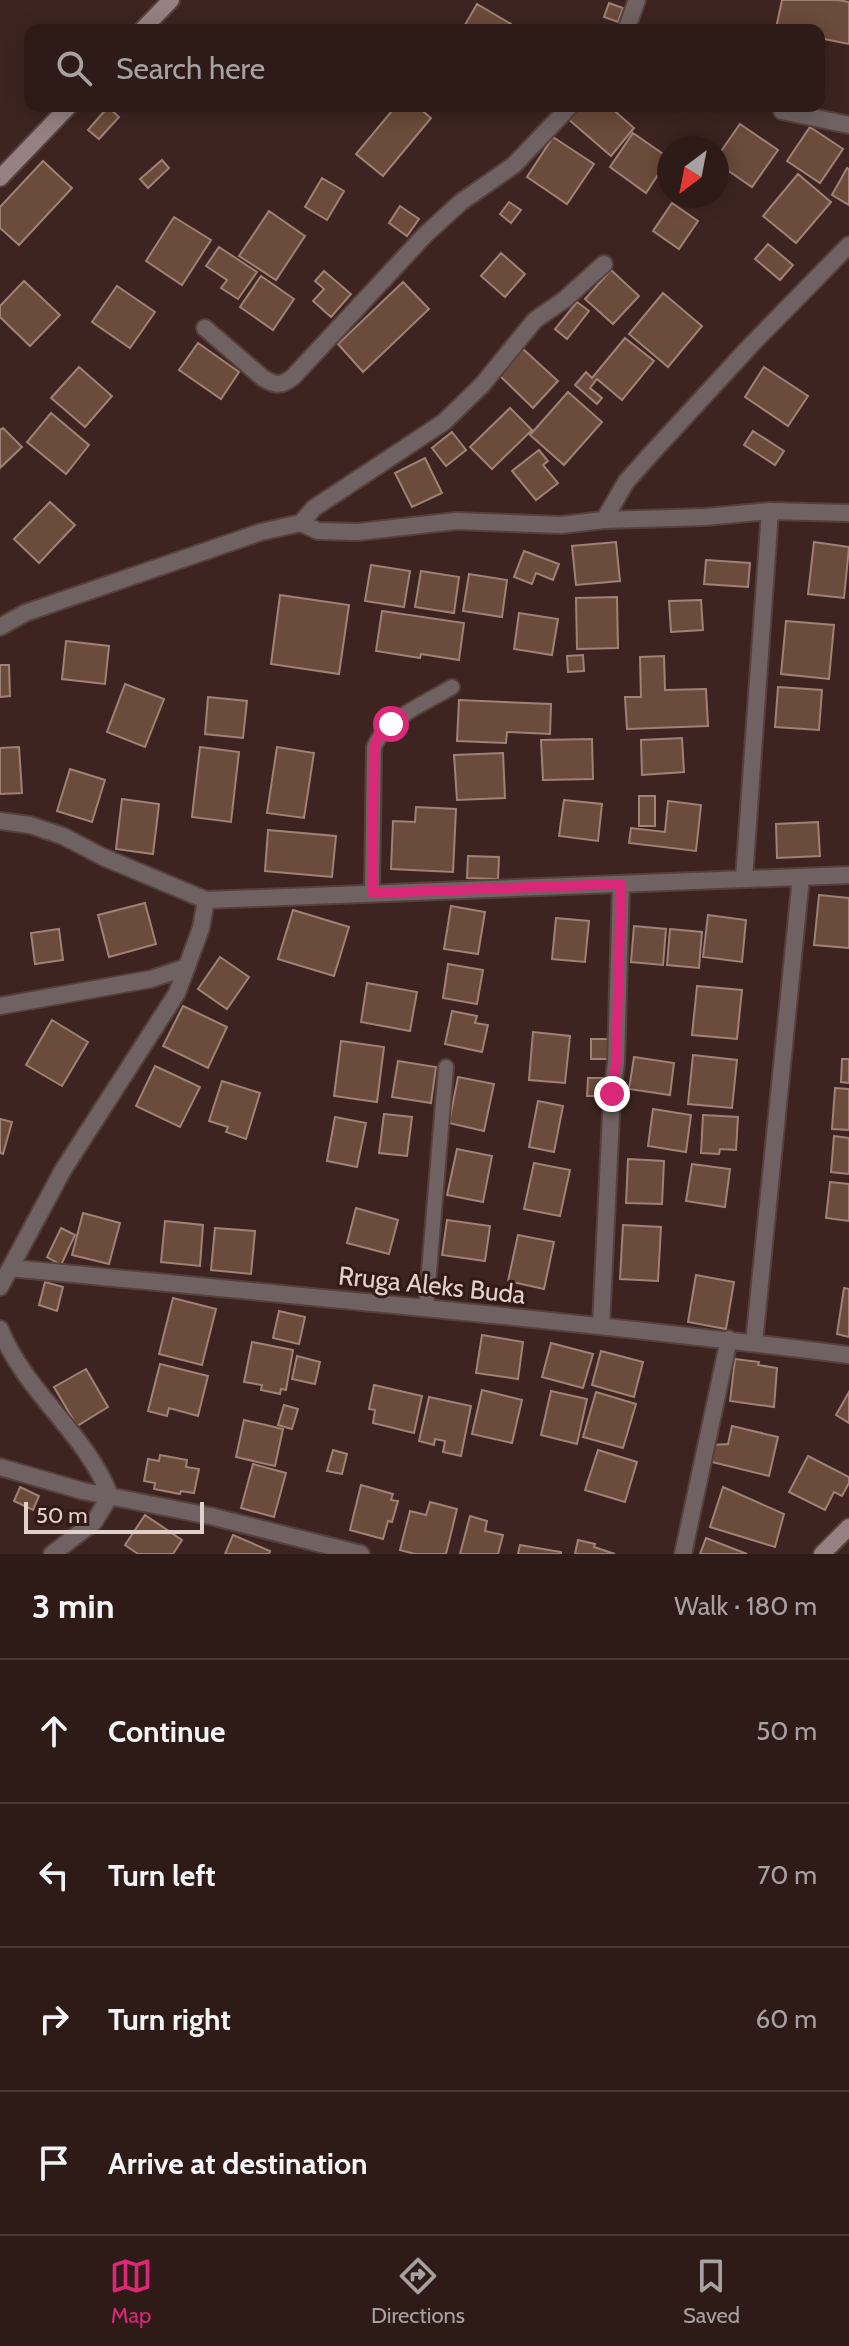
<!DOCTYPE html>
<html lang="en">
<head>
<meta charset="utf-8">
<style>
  :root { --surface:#2e1b18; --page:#362421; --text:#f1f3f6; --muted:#a7a1a2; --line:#493937; --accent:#db2777 }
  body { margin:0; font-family:Cabin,sans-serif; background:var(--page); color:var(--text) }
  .compass { position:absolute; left:657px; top:136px; width:72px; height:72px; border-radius:50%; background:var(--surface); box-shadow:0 4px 20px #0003; rotate:212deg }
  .scale { position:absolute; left:24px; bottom:20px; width:180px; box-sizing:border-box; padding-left:8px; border:4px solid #e2d0cd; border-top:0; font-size:22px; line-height:28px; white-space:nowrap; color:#e2d0cd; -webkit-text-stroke:6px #331a16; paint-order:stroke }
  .stop { position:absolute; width:24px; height:24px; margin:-18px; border:6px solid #db2777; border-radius:50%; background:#fff }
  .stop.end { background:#db2777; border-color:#fff; box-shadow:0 2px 8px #0008 }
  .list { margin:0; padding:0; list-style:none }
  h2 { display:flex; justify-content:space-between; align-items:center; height:104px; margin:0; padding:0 32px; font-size:34px }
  h2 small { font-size:26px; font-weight:400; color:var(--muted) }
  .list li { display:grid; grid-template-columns:52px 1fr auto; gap:24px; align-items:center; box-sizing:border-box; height:144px; padding:0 32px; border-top:2px solid var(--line) }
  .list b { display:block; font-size:30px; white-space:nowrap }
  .list em { font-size:26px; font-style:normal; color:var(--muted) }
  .icon { flex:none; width:44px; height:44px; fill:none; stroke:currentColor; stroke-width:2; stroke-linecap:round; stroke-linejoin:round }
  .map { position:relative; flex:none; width:849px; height:1554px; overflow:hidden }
  .search { position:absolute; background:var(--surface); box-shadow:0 4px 20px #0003; left:24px; right:24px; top:24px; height:88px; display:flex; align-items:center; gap:20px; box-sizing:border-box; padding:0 28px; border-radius:16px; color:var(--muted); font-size:30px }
  .sheet { height:680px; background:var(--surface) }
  nav { display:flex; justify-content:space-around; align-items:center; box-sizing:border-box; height:112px; border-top:2px solid var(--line); background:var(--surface); font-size:22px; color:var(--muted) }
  nav a { display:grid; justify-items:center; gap:4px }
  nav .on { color:var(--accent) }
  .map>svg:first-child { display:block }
</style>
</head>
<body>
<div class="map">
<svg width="849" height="1554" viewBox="0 0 849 1554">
  <rect width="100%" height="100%" fill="#3d2420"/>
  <path fill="#6b4b3b" stroke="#9f8275" stroke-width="2" d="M782,0h56l11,2v42l-30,-6v-8l-43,-2z
    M609,3l14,5 -5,14 -14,-5z
    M477,4l34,20 -3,6h-46z
    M396,106h21l14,12 -48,58 -27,-22z
    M579,106h30l25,22 -23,28 -43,-37z
    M108,107l11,10 -20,22 -11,-9z
    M740,124l38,26 -26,37 -35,-24v-6z
    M810,127l33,22 -23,34 -33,-22z
    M633,133l36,25 -23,35 -36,-26z
    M553,137l41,27 -27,40 -40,-27z
    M162,160l7,8 -21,20 -8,-9z
    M43,161l29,27 -53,57 -19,-17v-21z
    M847,168l2,1v36l-17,-10z
    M798,174l33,28 -35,41 -33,-27z
    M322,178l22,13 -17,29 -22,-13z
    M509,202l12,8 -10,13 -11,-9z
    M672,203l26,18 -19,28 -26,-18z
    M400,206l19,13 -12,17 -18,-13z
    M269,211l36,25 -29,44 -37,-24z
    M174,217l37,23 -29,45 -36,-24z
    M768,244l25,21 -13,15 -25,-21z
    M219,247l38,25 -19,27 -17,-11 6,-8 -21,-14z
    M501,253l24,21 -20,23 -24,-21z
    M611,270l28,26 -26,28 -28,-25z
    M324,271l27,23 -20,23 -18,-16 11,-12 -9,-8z
    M261,276l33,23 -21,31 -33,-23z
    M24,281l36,34 -30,31 -30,-29v-11z
    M403,282l26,27 -66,63 -25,-28z
    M117,286l38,26 -25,36 -38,-26z
    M663,293l39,33 -34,41 -39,-33z
    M577,302l12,9 -22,28 -12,-10z
    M625,338l29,23 -32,39 -25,-21 -7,9 12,10 -5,6 -22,-19 11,-13 6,6z
    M198,343l41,29 -18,27 -42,-29z
    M523,349l35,32 -25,27 -34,-33z
    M79,367l33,29 -27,31 -34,-29z
    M764,367l44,29 -20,30 -43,-29z
    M568,392l34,30 -38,43 -34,-30z
    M510,408l22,22 -40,39 -22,-22z
    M51,413l38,32 -23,29 -39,-32z
    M3,428l19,19 -22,21v-38z
    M753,431l31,20 -9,14 -31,-20z
    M452,432l14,18 -20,16 -14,-18z
    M539,450l9,11 -5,4 15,18 -22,17 -24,-29z
    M425,458l17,35 -30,14 -17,-34z
    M50,502l25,23 -36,38 -25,-24z
    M616,542l4,39 -44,4 -4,-39z
    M814,542l35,5 -5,51 -36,-4z
    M524,551l35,13 -6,16 -17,-7 -4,11 -18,-7z
    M706,560l44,3 -2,24 -44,-3z
    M371,565l39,6 -6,36 -39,-6z
    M421,571l38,6 -5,36 -39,-6z
    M469,574l38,6 -5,37 -39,-6z
    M280,595l69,10 -10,69 -68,-10z
    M617,597l1,51 -41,1 -1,-51z
    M701,600l2,30 -32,2 -2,-31z
    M382,611l82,12 -5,37 -38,-6 -1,4 -44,-7z
    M519,613l39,6 -6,36 -38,-6z
    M786,621l48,4 -5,54 -48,-5z
    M66,641l43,5 -4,38 -43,-5z
    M583,655l1,16 -16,1 -1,-16z
    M664,656l1,34 41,-1 2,37 -81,3 -2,-32h16l-1,-40z
    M0,665h9l1,31 -10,1z
    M125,684l39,15 -19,48 -38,-15z
    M778,687l44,3 -3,40 -44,-3z
    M208,697l39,4 -4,37 -38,-4z
    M459,700l92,4 -1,30 -43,-2 -1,11 -49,-2z
    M682,738l2,34 -42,3 -1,-35z
    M592,739l1,40 -50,1 -2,-40z
    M19,747l3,46 -22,1v-46z
    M200,747l39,5 -8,70 -39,-5z
    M277,747l37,6 -10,65 -37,-5z
    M503,753l2,45 -48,2 -3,-45z
    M70,769l35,11 -13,42 -35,-11z
    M639,796h16v30h-16z
    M122,799l37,5 -6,50 -37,-5z
    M564,800l38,4 -4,37 -39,-5z
    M668,801l33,4 -5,46 -67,-8 2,-15 34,4z
    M416,807l40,2 -3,63 -62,-3 2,-48 22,1z
    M818,822l2,34 -43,2 -1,-34z
    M268,830l68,6 -4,41 -67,-6z
    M468,856l31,1 -1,22 -31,-1z
    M819,895l30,3v50l-35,-3z
    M145,903l11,41 -47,13 -11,-42z
    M451,906l34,6 -7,42 -34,-5z
    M293,910l56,17 -15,49 -56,-17z
    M708,915l38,5 -4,42 -39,-5z
    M556,918l33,3 -4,41 -33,-3z
    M634,926l32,3 -3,36 -32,-3z
    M59,929l4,31 -28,4 -4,-31z
    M670,929l32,3 -3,36 -32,-3z
    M220,957l29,20 -22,32 -29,-20z
    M448,964l35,6 -6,34 -34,-6z
    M367,983l50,9 -7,39 -49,-9z
    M697,986l45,4 -5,49 -45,-4z
    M183,1006l44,21 -19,41 -45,-22z
    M452,1011l25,5 -2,7 13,2 -6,27 -37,-8z
    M52,1020l36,22 -26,44 -36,-21z
    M533,1032l37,4 -5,47 -36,-3z
    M591,1039h20v20h-20z
    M341,1041l43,6 -7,55 -43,-6z
    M693,1055l44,5 -5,48 -44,-4z
    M634,1057l40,6 -4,32 -41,-6z
    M842,1059h7v24l-8,-1z
    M398,1061l38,6 -5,36 -39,-6z
    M155,1066l45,21 -20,40 -44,-21z
    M458,1077l36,7 -10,47 -35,-8z
    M588,1078h18v18h-19z
    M222,1081l38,12 -14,46 -20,-7 2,-5 -19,-6z
    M835,1088l14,1v41l-17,-1z
    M538,1101l25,5 -9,46 -25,-5z
    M653,1109l38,6 -5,37 -38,-6z
    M384,1114l28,3 -5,39 -28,-3z
    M703,1115l35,2 -2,33 -16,-1 -1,5 -18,-1z
    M335,1117l31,6 -9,44 -30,-6z
    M0,1119l12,3 -9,32 -3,-1z
    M834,1136l15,2v36l-18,-2z
    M457,1149l35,7 -9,46 -36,-7z
    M628,1159l36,2 -2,43 -36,-1z
    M534,1163l36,7 -10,46 -36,-7z
    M692,1164l38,5 -5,38 -39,-6z
    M830,1182l19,2v37l-23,-3z
    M356,1208l42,12 -9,34 -42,-11z
    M83,1213l37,10 -11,41 -37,-9z
    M447,1220l43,6 -5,35 -43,-6z
    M165,1221l38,4 -3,41 -39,-4z
    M623,1225l38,2 -3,54 -38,-2z
    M61,1228l14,7 -14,30 -14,-8z
    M215,1228l40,3 -4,43 -40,-4z
    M518,1235l36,7 -10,47 -36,-8z
    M696,1275l38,7 -8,47 -38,-7z
    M45,1282l18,5 -6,24 -18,-6z
    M844,1288l5,1v48l-12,-3z
    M173,1298l43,11 -14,56 -43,-11z
    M279,1311l26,6 -6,27 -26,-6z
    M482,1335l41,7 -5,37 -42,-6z
    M252,1342l41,8 -7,40 -5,-1 -1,5 -19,-4 1,-5 -18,-3z
    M551,1343l42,11 -10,34 -41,-11z
    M601,1351l42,11 -9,35 -42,-12z
    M297,1356l23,6 -5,22 -23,-5z
    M735,1359l24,3 -1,3 19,3 -3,39 -44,-6z
    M160,1364l48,12 -10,40 -29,-8 -2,8 -19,-5z
    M86,1369l22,38 -31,19 -23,-39z
    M374,1385l48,11 -8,37 -41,-10 2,-13 -6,-1z
    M482,1390l40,10 -10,43 -40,-9z
    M551,1391l36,8 -10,45 -36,-9z
    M596,1392l40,12 -13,44 -40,-11z
    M849,1392v31l-13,-8z
    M429,1397l42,9 -10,50 -18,-4 2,-11 -10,-2 -1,6 -15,-4z
    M284,1405l14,4 -6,20 -14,-4z
    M244,1420l39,9 -8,37 -39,-9z
    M732,1426l46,11 -9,39 -61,-15 4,-16 16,-1z
    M333,1450l14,4 -5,20 -15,-3z
    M598,1450l39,12 -12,40 -40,-12z
    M160,1455l27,5 -1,7 13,2 -5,24 -13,-2 -1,3 -26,-5 1,-6 -11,-2 4,-22 11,2z
    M808,1456l41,21v6l-7,13 -8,-4 -9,18 -36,-18z
    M253,1464l33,9 -12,44 -33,-9z
    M361,1485l32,9 -2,6 7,1 -6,21 -4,-1 -5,18 -33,-9z
    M20,1487l19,9 -6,14 -19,-9z
    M723,1487l61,27 -9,33 -65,-20z
    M430,1502l27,7 -11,45h-31l-15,-4 10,-39 16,4z
    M145,1515l37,25 -9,14h-35l-13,-9z
    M470,1516l17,5 -2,10 18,4 -5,19h-38z
    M233,1535l37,16 -1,3h-44z
    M706,1538l41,16h-47z
    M578,1540l17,4 -1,3 21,7h-40z
    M520,1545l41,7v2h-43z"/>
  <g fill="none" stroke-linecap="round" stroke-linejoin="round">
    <defs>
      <path id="lane" d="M372,893l2,-146c12,-29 52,-44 78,-60
        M426,1308l20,-241"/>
      <path id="street" d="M626,30l11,-30
        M782,111l67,14
        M205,328l58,50c13,8 18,8 30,-1l132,-142 36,-33 53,-37 56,-59
        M604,520l22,-38 23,-26 103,-112 97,-99
        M301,523l17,8 40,1 98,-11 105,4 43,-5 101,-3 65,-6 79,2
        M0,627l25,-14 236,-81 40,-9 13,-15 130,-86 38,-37 53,-65 29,-20 40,-36
        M0,821l30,4 33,11 40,21 103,43 643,-25
        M744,879l26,-368
        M0,1006l151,-27 36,-12
        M10,1268c280,27 560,52 839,87
        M0,1287l63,-117 114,-177 24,-65 5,-28
        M601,1326l11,-232 4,-31 5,-179
        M0,1329c25,63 86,104 110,167l-16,26 -42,32
        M754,1343l47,-466
        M0,1467l83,24 127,25 151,38
        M683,1554l46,-215"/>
      <path id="secondary" d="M142,30l29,-30
        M0,178l69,-72
        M822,1554l27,-27"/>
    </defs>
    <use href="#lane" stroke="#57403c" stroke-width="18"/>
    <use href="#street" stroke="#57403c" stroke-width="20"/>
    <use href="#secondary" stroke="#57403c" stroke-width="20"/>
    <use href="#lane" stroke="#706263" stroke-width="14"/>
    <use href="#street" stroke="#706263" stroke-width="16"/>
    <use href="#secondary" stroke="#968082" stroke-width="16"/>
  </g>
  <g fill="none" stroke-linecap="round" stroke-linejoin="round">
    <path stroke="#db2777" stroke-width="10" d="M391,724l-12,10 -5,13 -2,146 249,-9 -5,179 -4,31"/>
  </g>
  <g text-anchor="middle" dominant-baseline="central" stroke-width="6" stroke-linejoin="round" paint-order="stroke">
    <g font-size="26" fill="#e2d0cd" stroke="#331a16">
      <text transform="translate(432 1285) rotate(6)">Rruga Aleks Buda</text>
    </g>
  </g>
</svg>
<svg class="compass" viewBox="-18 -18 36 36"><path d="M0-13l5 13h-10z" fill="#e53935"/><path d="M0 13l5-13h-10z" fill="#a7a1a2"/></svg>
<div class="scale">50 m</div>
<div class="stop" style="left:391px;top:724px"></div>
<div class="stop end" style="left:612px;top:1094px"></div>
<div class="search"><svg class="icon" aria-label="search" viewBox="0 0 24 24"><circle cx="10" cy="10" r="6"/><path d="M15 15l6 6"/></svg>Search here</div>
</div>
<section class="sheet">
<h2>3 min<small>Walk · 180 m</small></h2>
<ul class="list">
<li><svg class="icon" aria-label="ahead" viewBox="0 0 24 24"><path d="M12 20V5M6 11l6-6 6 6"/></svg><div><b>Continue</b></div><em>50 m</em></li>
<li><svg class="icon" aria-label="left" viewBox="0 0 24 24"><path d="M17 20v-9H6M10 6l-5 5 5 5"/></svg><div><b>Turn left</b></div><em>70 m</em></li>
<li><svg class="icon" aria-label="right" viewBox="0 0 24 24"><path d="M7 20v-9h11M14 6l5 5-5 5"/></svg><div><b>Turn right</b></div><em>60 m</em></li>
<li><svg class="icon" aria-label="arrive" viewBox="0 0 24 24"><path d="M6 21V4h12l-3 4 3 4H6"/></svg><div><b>Arrive at destination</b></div></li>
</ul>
</section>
<nav>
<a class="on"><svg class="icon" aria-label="map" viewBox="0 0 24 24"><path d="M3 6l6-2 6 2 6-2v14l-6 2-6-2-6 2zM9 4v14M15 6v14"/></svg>Map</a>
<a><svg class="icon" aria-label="directions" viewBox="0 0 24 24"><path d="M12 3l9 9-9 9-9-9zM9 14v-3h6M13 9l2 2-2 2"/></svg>Directions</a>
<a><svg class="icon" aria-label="saved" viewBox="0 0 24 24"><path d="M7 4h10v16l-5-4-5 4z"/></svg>Saved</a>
</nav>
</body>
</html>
